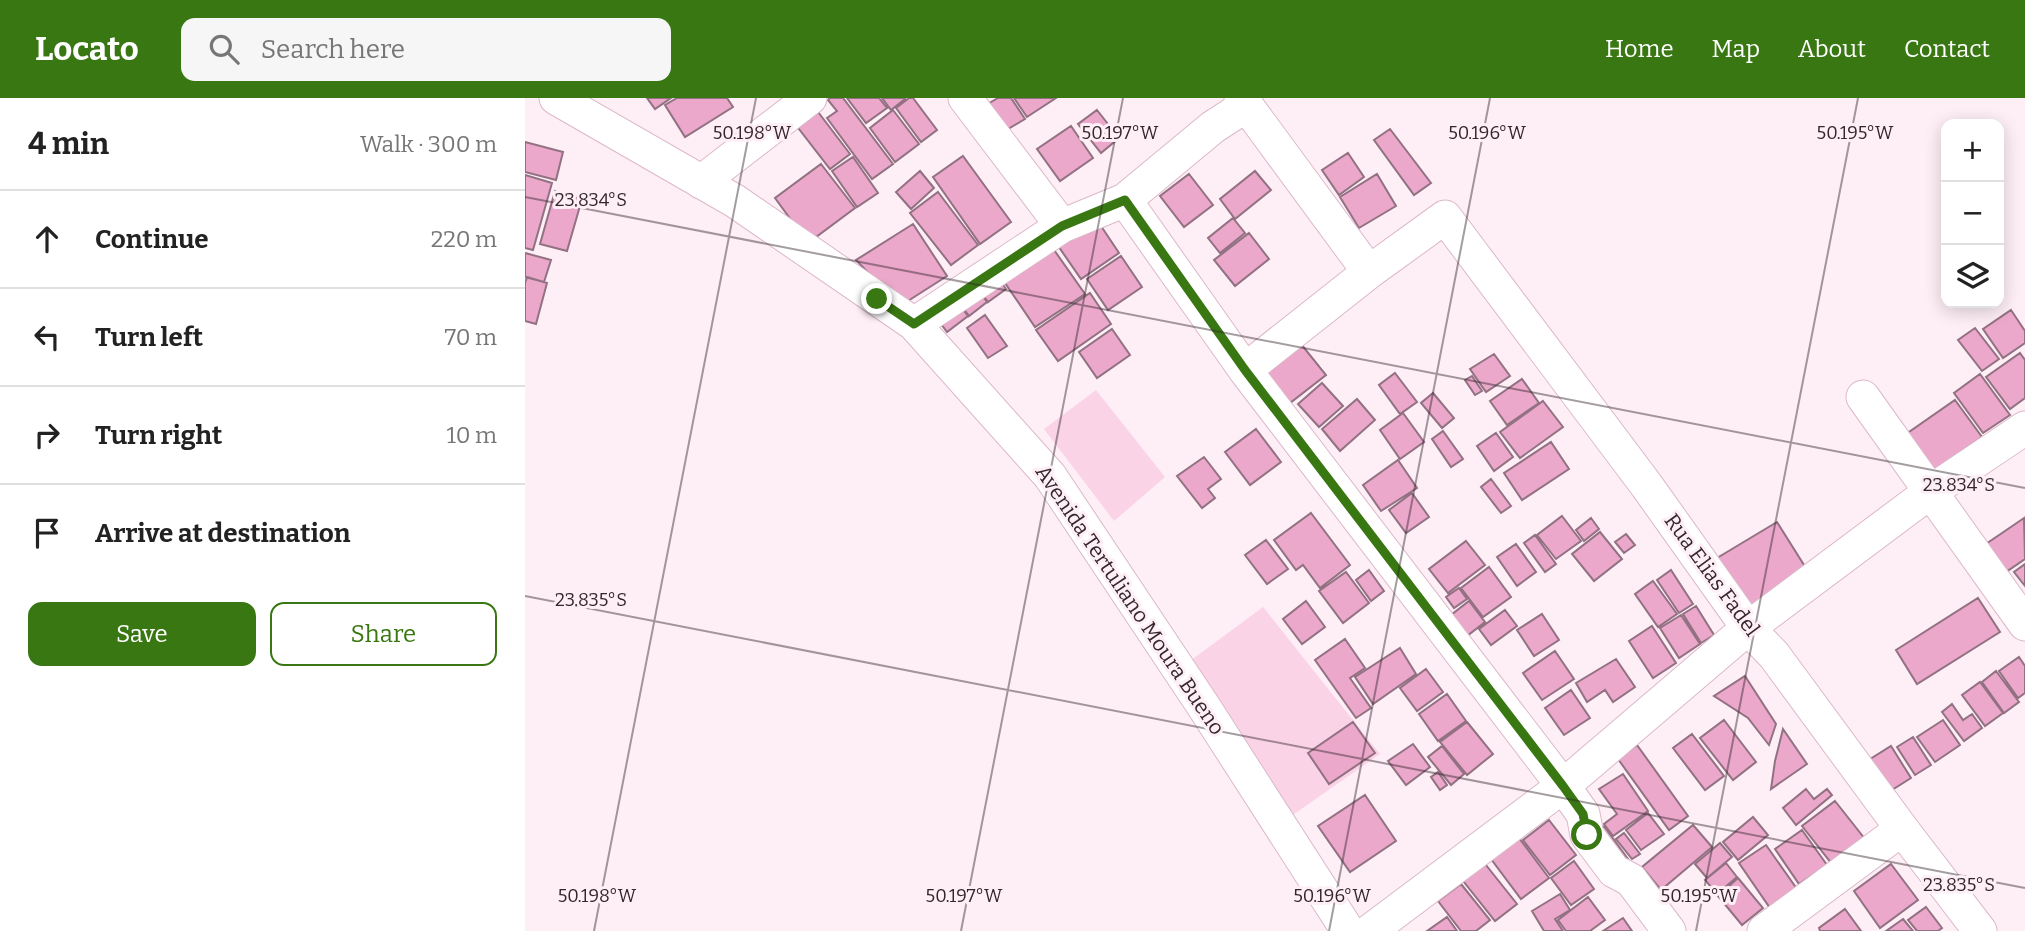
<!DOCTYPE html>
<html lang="en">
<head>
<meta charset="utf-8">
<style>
  :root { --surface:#fff; --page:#f6f6f6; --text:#222; --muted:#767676; --line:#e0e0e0; --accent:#387711 }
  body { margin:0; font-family:Bitter,serif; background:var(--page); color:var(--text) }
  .controls { position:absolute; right:21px; top:21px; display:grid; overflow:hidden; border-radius:14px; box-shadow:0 4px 18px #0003 }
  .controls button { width:63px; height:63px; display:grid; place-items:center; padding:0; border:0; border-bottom:2px solid var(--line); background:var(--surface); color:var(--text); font:35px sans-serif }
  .stop { position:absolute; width:21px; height:21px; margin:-16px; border:5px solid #387711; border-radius:50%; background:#fff }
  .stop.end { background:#387711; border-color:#fff; box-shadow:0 2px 7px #0008 }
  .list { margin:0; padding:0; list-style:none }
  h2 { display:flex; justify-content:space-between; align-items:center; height:91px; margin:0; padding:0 28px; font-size:30px }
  h2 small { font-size:23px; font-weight:400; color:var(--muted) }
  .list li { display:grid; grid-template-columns:46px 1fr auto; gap:21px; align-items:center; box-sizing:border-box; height:98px; padding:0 28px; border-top:2px solid var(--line) }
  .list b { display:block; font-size:26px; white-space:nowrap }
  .list em { font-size:23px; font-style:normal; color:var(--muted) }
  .actions { display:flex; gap:14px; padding:21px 28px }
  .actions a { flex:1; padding:16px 0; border:2px solid var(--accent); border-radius:14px; text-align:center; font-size:24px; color:var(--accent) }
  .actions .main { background:var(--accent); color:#fff }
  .icon { flex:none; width:38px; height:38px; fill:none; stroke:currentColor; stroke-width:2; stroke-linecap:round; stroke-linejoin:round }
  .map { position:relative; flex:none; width:1500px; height:833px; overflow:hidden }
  header { display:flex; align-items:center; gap:42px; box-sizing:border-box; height:98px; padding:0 35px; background:var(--accent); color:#fff }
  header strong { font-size:33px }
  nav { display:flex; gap:38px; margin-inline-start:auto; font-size:24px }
  .search { width:490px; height:63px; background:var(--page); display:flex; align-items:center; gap:18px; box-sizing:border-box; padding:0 24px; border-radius:14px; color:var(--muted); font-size:26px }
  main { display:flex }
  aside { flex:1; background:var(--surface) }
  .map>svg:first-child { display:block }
</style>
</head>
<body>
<header>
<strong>Locato</strong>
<div class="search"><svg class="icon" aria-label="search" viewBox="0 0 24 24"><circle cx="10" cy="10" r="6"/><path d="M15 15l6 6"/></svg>Search here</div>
<nav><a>Home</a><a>Map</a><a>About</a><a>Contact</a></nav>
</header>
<main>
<aside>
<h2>4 min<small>Walk · 300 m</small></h2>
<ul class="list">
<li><svg class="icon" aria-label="ahead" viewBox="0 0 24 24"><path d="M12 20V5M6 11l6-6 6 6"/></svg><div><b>Continue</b></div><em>220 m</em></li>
<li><svg class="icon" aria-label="left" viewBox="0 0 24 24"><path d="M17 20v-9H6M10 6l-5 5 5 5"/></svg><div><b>Turn left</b></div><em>70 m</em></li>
<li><svg class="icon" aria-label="right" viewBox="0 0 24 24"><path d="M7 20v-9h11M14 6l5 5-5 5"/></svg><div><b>Turn right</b></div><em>10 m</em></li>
<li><svg class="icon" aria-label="arrive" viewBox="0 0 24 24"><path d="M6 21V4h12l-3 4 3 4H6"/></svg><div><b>Arrive at destination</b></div></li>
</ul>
<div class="actions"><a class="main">Save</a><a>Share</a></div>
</aside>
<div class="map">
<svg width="1500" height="833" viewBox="0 0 1500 833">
  <rect width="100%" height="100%" fill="#feeff6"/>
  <path fill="#fbd3e7" d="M571,292l69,87 -51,44 -70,-92z
    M738,509l117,147 -90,63 -104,-153z"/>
  <path fill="#eba8cb" stroke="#927182" stroke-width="2" d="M122,0h24l-16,11z
    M152,0h50l6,9 -48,30 -20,-32z
    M305,0h13l50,66 -21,15 -45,-61 10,-7 -9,-11z
    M322,0h32l8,10 -21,15z
    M357,0h23v1l-14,11z
    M384,0h4l24,32 -16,12 -25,-34z
    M473,0h13l14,21 -27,16 -17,-27z
    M489,0h42l-29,19z
    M287,6l38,50 -20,15 -38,-49z
    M368,12l26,34 -24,18 -25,-34z
    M572,12l22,28 -18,15 -23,-29z
    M546,28l22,32 -33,23 -23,-32z
    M865,31l41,54 -17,12 -40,-55z
    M0,44l38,10 -7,28 -31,-8z
    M823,55l16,24 -25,18 -17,-25z
    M438,58l48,66 -31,22 -47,-67z
    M328,59l25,36 -21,14 -25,-36z
    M296,66l34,44 -47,35 -33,-45z
    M395,73l14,17 -23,21 -15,-17z
    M730,73l16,19 -36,29 -15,-20z
    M664,76l24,31 -29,22 -24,-31z
    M852,76l19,32 -37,22 -19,-31z
    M0,77l27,8 -19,67 -8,-2z
    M30,93l27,8 -15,52 -27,-7z
    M413,94l40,53 -27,20 -41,-52z
    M568,116l26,39 -38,26 -27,-39z
    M708,120l12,15 -25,20 -12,-15z
    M388,126l34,52 -47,30 -44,-46z
    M724,135l20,26 -34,27 -21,-26z
    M527,149l33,47 -50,33 -32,-47z
    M0,155l26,7 -7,22 -19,-5z
    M596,158l21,31 -34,23 -21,-31z
    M2,179l20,6 -11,41 -11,-3v-38z
    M473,180l8,11 -18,13 -8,-11z
    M454,193l8,11 -18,14 -8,-11z
    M565,195l21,31 -53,37 -22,-31z
    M435,208l8,10 -21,16 -8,-11z
    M1486,212l14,21v12l-22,15 -20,-29z
    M460,217l22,31 -19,12 -21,-30z
    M1450,230l24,31 -17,12 -24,-31z
    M587,231l18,26 -33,23 -18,-26z
    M772,241l29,36 -36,28 -29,-36z
    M1495,255l5,7v38l-15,11 -24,-32z
    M969,256l16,22 -24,16 -16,-23z
    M870,275l22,29 -17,12 -21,-29z
    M1455,276l30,41 -27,18 -29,-40z
    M947,278l10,15 -7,4 -10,-15z
    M997,281l17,24 -32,22 -17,-24z
    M797,285l21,23 -24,21 -21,-23z
    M908,295l21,25 -12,10 -21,-25z
    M832,301l18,21 -35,31 -18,-22z
    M1430,302l27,37 -56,39 -27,-37z
    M1018,303l20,26 -43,31 -20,-26z
    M878,315l21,29 -24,17 -20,-29z
    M731,331l25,33 -31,23 -25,-33z
    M918,333l20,28 -12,8 -19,-28z
    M971,335l17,24 -19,14 -17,-25z
    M1026,344l18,27 -47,31 -18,-27z
    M679,359l17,22 -13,10 7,9 -13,10 -25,-32z
    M873,362l19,28 -36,23 -18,-26z
    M966,381l20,27 -10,7 -20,-26z
    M887,395l17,24 -23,16 -17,-23z
    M786,415l39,52 -30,23 -17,-23 -7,5 -22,-30z
    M1037,418l19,25 -25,18 -19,-24z
    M1066,420l8,11 -15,12 -8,-11z
    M1499,420l1,41 -22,15 -20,-28z
    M1252,424l32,51 -60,37 -32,-52z
    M1075,434l22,27 -28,22 -22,-27z
    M1101,436l9,11 -11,8 -9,-11z
    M1010,437l21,29 -11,8 -21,-29z
    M741,442l22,29 -21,15 -22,-29z
    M941,443l19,24 -37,28 -19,-24z
    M991,446l20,28 -19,14 -20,-29z
    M1500,466v22l-11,-14z
    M964,469l22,30 -28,20 -22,-29z
    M844,472l15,21 -13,10 -15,-21z
    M1146,472l22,34 -14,9 -22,-33z
    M821,474l23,31 -26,20 -24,-32z
    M1128,483l24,33 -19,13 -23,-33z
    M934,490l8,11 -13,9 -8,-11z
    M1453,500l22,34 -83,52 -21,-34z
    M781,503l19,26 -23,17 -19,-25z
    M944,503l16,21 -18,14 -16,-21z
    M1171,508l18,29 -13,8 -18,-29z
    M980,512l12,16 -26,19 -12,-16z
    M1017,516l17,26 -25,16 -17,-26z
    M1156,517l19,29 -21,14 -19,-30z
    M1127,528l24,37 -23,15 -24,-37z
    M820,541l20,29 -15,10 21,30 -15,10 -41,-58z
    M875,550l16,26 -43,30 -18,-27z
    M1030,553l19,28 -32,21 -19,-27z
    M1494,559l6,9v27l-7,5 -19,-27z
    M1091,561l19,28 -22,15 -8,-12 -18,12 -11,-19z
    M901,571l17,23 -26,19 -17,-23z
    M1471,573l23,31 -15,11 -22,-31z
    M1220,578l31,48 -7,21 -21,-27 -34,-22z
    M1455,584l23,31 -18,13 -23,-31z
    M1046,592l19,28 -26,17 -19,-27z
    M922,596l19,27 -28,20 -19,-27z
    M1427,606l11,16 9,-6 10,14 -18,13 -22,-29z
    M1199,622l32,42 -23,18 -33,-42z
    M1418,622l17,25 -25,17 -18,-25z
    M828,624l22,31 -46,31 -21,-31z
    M942,624l26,32 -26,21 -27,-33z
    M1258,631l24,35 -36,25 4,-28z
    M1167,636l32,42 -19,14 -32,-42z
    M1388,639l18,28 -16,10 -18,-28z
    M888,646l17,23 -24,18 -18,-24z
    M1112,647l51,71 -19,14 -51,-71z
    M917,648l22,28 -13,11 -23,-28z
    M1366,648l20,32 -24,15 -20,-32z
    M913,674l9,13 -7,5 -9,-13z
    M1098,676l25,37 -35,25 -9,-12 13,-10 -18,-25z
    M1281,691l8,10 13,-10 5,6 -36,30 -13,-17z
    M840,697l31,46 -46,31 -32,-46z
    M1310,703l30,38 -33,25 -30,-38z
    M1123,715l16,21 -23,16 -15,-20z
    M1228,719l15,18 -30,25 -15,-18z
    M1024,722l27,35 -26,20 -27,-35z
    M1168,727l19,22 -51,43 -19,-23z
    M1079,728l24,33 -9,7 -24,-33z
    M988,732l36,48 -28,21 -36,-48z
    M1277,732l25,35 -28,19 -24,-35z
    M1099,735l16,21 -8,5 -16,-20z
    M1195,745l12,14 -25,21 -12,-14z
    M1241,747l31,44 -27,19 -31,-45z
    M953,757l39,49 -22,17 -39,-49z
    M1049,763l20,28 -23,16 -20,-27z
    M1201,765l11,14 -20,17 -12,-14z
    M1366,766l27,36 -38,28 -26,-37z
    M1213,780l25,30 -21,17 -24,-29z
    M936,786l29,36 -14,11h-15l-23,-30z
    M1035,796l10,16 -15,9 8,12h-19l-12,-20z
    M1063,799l17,23 -15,11h-24l-8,-11z
    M1401,809l16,21 -4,3h-21l-9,-11z
    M1320,811l16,22h-41l-1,-3z
    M922,819l10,14h-30z
    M1098,820l9,13h-29z
    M1378,821l10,12h-27z"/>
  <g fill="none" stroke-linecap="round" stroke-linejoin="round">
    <defs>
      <path id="minor" d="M31,0l179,103 179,123 136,152 154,231 144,224
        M440,0l97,128
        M716,0l128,174
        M176,84l109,-84
        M600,102l120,170 318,416 20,28 4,21 27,36 17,9 38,51
        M389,226l148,-98 63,-26 88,-73 34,-22
        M720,272l124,-98 76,-55 202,269 101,142 26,27 128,174 78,102
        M1338,299l162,227
        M845,833l193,-145 185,-158 182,-136 95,-64
        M1239,833l138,-102"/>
    </defs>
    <use href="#minor" stroke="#dcb8ca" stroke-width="35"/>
    <use href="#minor" stroke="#fff" stroke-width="33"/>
  </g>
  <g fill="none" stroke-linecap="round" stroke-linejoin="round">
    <path stroke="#387711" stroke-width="9" d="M352,201l37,25 148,-98 63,-26 120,170 318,416 20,28 4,21"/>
  </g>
  <path fill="none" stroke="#34262d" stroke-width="2" stroke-opacity="0.45" d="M0,99l1500,291M0,498l1500,292M69,833l162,-833M436,833l162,-833M804,833l161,-833M1171,833l162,-833"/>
  <g text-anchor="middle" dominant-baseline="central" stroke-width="6" stroke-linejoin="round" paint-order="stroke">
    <g font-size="21" fill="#34262d" stroke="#feeff6">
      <text transform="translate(1187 477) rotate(54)">Rua Elias Fadel</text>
      <text transform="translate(605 502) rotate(56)">Avenida Tertuliano Moura Bueno</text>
    </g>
  </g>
  <g font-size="18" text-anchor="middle" fill="#34262d" stroke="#feeff6" stroke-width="6" stroke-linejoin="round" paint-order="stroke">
    <text x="227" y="41">50.198°W</text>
    <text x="595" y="41">50.197°W</text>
    <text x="962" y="41">50.196°W</text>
    <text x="1330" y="41">50.195°W</text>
    <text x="66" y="108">23.834°S</text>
    <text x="1434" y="393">23.834°S</text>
    <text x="66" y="508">23.835°S</text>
    <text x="1434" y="793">23.835°S</text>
    <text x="72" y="804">50.198°W</text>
    <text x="439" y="804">50.197°W</text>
    <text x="807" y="804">50.196°W</text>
    <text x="1174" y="804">50.195°W</text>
  </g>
</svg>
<div class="controls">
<button>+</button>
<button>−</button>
<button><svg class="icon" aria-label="layers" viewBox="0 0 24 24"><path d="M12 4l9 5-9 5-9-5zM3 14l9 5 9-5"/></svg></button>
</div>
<div class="stop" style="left:1062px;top:737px"></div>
<div class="stop end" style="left:352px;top:201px"></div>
</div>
</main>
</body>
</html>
